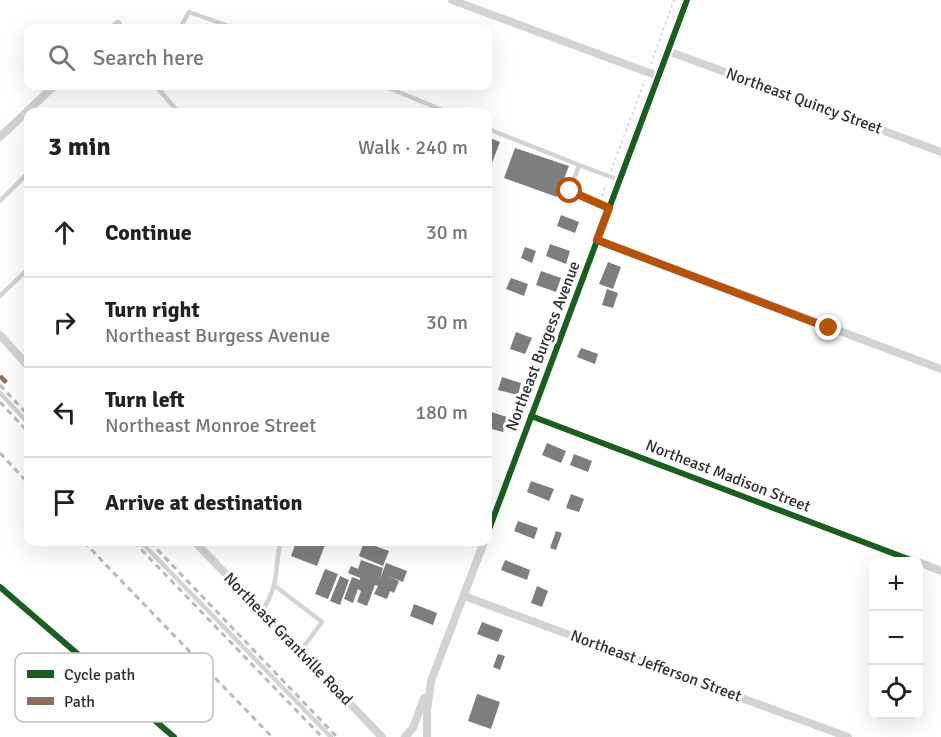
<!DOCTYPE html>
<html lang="en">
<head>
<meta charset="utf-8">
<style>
  :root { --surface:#fff; --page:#f6f6f6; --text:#222; --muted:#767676; --line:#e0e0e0 }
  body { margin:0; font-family:Signika,sans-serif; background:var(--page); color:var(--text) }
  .controls { position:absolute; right:18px; bottom:18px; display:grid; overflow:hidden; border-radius:12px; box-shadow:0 6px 24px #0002 }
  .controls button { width:54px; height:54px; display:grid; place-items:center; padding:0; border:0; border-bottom:2px solid var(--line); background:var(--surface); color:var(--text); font:30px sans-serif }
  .stop { position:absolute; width:18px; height:18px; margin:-14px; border:4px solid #b45309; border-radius:50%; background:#fff }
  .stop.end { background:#b45309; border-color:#fff; box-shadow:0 2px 6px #0008 }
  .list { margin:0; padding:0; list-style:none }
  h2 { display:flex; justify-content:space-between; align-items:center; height:78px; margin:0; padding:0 24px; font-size:26px }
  h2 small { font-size:20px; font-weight:400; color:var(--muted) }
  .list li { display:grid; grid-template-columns:39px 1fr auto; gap:18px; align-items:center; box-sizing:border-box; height:90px; padding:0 24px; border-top:2px solid var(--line) }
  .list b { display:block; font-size:22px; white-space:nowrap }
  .list p { margin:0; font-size:20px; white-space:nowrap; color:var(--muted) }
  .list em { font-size:20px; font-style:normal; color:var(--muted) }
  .icon { flex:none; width:33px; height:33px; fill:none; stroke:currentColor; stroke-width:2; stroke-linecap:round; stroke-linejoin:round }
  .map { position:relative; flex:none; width:941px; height:737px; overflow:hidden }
  .search { position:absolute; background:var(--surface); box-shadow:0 6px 24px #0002; left:24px; top:24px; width:468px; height:66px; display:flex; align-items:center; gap:15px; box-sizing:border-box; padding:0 21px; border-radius:12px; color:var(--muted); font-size:22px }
  .panel { position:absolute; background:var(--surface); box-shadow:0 6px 24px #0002; left:24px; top:108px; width:468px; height:438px; border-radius:12px }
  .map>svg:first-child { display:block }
</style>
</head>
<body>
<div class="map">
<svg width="941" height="737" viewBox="0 0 941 737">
  <rect width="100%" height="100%" fill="#fff"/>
  <path fill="#7e7e7e" d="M488,137l12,5 -12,31z
    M515,148l54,18 -12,31 -53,-19z
    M561,215l18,7 -4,11 -18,-7z
    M550,244l20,7 -4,13 -20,-8z
    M525,247l11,4 -4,12 -11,-5z
    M608,262l13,5 -8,22 -14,-5z
    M541,271l20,7 -5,14 -20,-7z
    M511,278l17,6 -4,12 -18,-7z
    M607,289l11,4 -5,15 -11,-3z
    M516,332l16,6 -7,16 -15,-5z
    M581,348l17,6 -3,10 -18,-7z
    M502,377l19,6 -3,12 -20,-5z
    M488,411l19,6 -4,15 -15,-4z
    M547,443l19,8 -5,12 -19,-8z
    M574,454l18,7 -4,11 -18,-7z
    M531,481l23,8 -5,12 -22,-9z
    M571,494l13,5 -5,13 -13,-4z
    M518,521l20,7 -4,11 -20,-8z
    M556,531l6,2 -6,17 -6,-2z
    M296,542h30l-9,24 -26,-10z
    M364,542l25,9 -6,15 -24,-10z
    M361,560l22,8 -3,11 6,-16 21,8 -4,11 -15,-6 11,5 -5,12 -4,-2 -3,8 -13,-5 4,-8 -3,-1 -8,21 -10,-4 4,-11 -3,-2 -5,14 -9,-4 8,-22 8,3v-2l-12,-5 3,-7 7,3z
    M505,560l25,10 -3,10 -26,-10z
    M325,569l13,5 -10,25 -13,-5z
    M340,576l9,4 -9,25 -10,-4z
    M537,586l11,5 -6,16 -11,-4z
    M414,604l23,9 -4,12 -23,-9z
    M482,622l21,8 -5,12 -21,-8z
    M498,654l7,2 -5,14 -7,-3z
    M477,694l23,8 -9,27 -23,-8z"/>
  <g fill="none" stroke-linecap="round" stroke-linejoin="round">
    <path stroke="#d3d3d3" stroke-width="1.5" stroke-dasharray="3 3" stroke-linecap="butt" d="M651,64l23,-64
      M611,171l34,-91
      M602,196l4,-12"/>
    <path stroke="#d3d3d3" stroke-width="4.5" d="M180,28l9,-16 45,16
      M156,86l22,26
      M384,86l63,26
      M488,129l91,36
      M0,201l28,-28
      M609,208l-39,-17 9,-26 40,15
      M0,296l28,-27
      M0,393l28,30
      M141,542l190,195
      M275,586l47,36 -22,30
      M262,611c17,-25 13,-41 18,-69"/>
    <path stroke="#d3d3d3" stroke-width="8" d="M452,0l206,76
      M113,28l5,-4
      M668,51l273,101
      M0,137l54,-51
      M597,240l344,129
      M0,335l28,31
      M531,416l385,146
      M488,532l199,-532
      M195,542l187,195
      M918,562l23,9
      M464,596l384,141
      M405,737l8,-9 11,-30
      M427,737v-26l4,-30 53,-139"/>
    <path stroke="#bababa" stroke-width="3" stroke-dasharray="6 4.5" stroke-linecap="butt" d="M0,385l28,30
      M0,402l28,30
      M0,453l28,30
      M84,542l188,195
      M134,542l188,195
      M150,542l187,195"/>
    <path stroke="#8d6e63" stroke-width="4.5" stroke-dasharray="9 4.5" stroke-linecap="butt" d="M0,376l7,7"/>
    <defs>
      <path id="cycleway" d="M531,416l385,146
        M488,532l199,-532
        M0,587l174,150"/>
    </defs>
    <use href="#cycleway" stroke="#fff" stroke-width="10"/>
    <use href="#cycleway" stroke="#1b5e20" stroke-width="6"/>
  </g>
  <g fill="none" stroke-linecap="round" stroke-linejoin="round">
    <path stroke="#b45309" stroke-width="8" d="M570,191l39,17 -12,32 232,88"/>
  </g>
  <g text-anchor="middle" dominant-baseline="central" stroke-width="6" stroke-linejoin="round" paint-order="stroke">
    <g font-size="16" fill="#2e2e2e" stroke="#fff">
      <text transform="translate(804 101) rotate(20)">Northeast Quincy Street</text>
      <text transform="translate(543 346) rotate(-69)">Northeast Burgess Avenue</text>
      <text transform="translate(728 476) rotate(21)">Northeast Madison Street</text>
      <text transform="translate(288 639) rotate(46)">Northeast Grantville Road</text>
      <text transform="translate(656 666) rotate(20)">Northeast Jefferson Street</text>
    </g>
  </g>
  <rect x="15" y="653" width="198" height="69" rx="9" fill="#fff" stroke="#c0c0c0" stroke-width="1.5"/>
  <rect x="27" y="670" width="27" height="8" fill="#1b5e20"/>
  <rect x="27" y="697" width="27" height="8" fill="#8d6e63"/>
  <g font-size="16" fill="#2e2e2e">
    <text x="64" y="680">Cycle path</text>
    <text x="64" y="707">Path</text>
  </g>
</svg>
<div class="controls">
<button>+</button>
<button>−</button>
<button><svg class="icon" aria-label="locate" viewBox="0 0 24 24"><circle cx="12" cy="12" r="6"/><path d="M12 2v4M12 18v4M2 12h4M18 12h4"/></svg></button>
</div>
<div class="stop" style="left:570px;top:191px"></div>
<div class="stop end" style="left:829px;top:328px"></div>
<div class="search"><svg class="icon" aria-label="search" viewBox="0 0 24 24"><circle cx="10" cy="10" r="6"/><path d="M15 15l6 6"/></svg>Search here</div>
<section class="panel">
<h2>3 min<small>Walk · 240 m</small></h2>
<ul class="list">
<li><svg class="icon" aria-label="ahead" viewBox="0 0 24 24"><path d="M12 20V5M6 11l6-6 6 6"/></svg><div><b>Continue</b></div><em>30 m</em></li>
<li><svg class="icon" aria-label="right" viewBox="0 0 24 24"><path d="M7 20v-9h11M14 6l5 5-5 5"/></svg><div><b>Turn right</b><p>Northeast Burgess Avenue</p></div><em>30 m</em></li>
<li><svg class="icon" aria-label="left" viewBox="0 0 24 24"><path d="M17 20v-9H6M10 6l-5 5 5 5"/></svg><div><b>Turn left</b><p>Northeast Monroe Street</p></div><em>180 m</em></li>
<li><svg class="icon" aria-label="arrive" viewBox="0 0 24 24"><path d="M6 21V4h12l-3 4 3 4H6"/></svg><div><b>Arrive at destination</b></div></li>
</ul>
</section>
</div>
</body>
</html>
